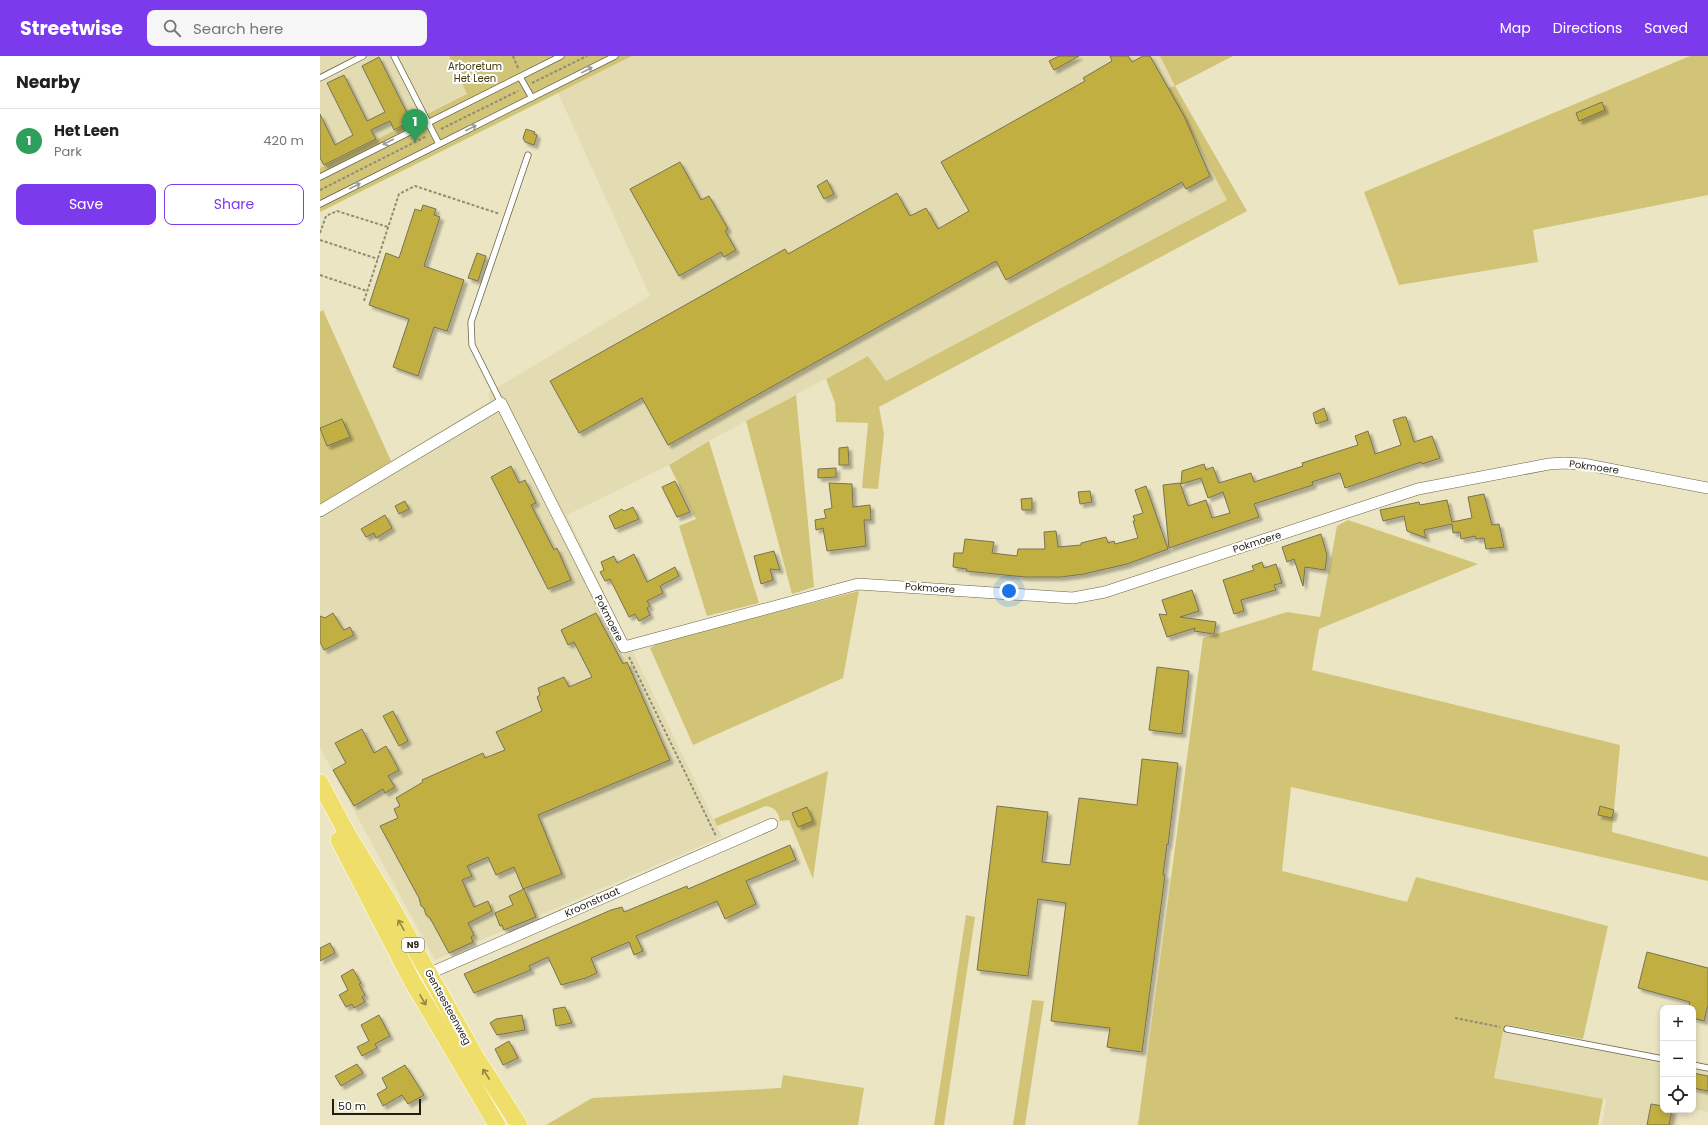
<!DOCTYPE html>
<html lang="en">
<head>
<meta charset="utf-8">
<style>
  :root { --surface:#fff; --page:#f6f6f6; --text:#202124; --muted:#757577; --line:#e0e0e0; --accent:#7c3aed }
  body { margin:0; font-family:Poppins,sans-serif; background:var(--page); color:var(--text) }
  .controls { position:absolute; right:12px; bottom:12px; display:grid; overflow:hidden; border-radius:8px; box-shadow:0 2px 6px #0003 }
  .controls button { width:36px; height:36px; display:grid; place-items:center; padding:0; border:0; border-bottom:1px solid var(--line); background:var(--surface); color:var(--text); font:20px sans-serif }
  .scale { position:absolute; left:12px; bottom:10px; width:89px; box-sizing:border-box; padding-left:4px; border:2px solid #201e12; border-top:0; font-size:11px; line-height:14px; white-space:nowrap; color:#201e12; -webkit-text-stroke:3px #fff; paint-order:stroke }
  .you { position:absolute; left:689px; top:535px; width:14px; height:14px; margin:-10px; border:3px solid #fff; border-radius:50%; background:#1a73e8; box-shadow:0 0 0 6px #1a73e833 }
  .badge { display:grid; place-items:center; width:26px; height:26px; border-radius:50%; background:var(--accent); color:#fff; font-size:13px; font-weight:700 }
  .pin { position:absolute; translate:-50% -33px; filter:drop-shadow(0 1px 2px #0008) }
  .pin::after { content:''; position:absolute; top:21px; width:14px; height:12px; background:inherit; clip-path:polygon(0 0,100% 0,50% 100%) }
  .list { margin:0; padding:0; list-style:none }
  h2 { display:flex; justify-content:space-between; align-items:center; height:52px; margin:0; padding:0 16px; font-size:17px }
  h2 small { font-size:13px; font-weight:400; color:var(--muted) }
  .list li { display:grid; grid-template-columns:26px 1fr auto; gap:12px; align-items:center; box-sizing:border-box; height:64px; padding:0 16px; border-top:1px solid var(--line) }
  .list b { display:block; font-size:15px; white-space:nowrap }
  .list p { margin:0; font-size:13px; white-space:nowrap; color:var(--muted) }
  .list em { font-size:13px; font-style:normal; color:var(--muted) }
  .actions { display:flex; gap:8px; padding:12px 16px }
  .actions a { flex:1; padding:9px 0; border:1px solid var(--accent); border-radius:8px; text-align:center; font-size:14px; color:var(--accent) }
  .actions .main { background:var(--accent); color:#fff }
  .icon { flex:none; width:22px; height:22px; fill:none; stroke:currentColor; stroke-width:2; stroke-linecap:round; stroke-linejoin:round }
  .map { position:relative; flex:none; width:1388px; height:1069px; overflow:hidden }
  header { display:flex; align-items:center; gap:24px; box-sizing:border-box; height:56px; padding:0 20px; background:var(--accent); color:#fff }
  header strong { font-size:19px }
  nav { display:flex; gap:22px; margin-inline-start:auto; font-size:14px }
  .search { width:280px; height:36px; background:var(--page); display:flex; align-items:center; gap:10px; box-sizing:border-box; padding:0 14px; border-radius:8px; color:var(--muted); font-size:15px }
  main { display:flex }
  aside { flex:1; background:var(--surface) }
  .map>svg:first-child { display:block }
</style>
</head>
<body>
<header>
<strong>Streetwise</strong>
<div class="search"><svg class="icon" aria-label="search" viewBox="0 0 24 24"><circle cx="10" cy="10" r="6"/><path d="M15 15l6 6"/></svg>Search here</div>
<nav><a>Map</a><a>Directions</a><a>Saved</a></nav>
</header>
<main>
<aside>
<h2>Nearby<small></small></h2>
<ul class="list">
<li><span class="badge" style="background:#2e9e5b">1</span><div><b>Het Leen</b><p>Park</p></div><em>420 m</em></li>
</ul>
<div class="actions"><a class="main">Save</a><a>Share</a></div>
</aside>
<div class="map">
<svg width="1388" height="1069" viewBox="0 0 1388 1069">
  <defs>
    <filter id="shadow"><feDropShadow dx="3.5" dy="3.5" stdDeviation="1" flood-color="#0004"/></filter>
  </defs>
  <rect width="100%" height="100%" fill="#ebe5c4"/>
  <path fill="#e3dcb3" d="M0,0h129l18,38 -147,74z
    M312,0h528l15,30 -7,3 59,111 -341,181 -18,-25 -159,85 -40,24 -102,50 155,322 -287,123 -115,-212v-241l71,-46 99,-60 -2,-8 162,-97 -92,-203z
    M1187,969l156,30v55h16l-1,15h-76l4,-25 -112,-22 9,-46z
    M1373,1005l15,2v49l-15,-3z"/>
  <path fill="#d2c476" d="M129,0h183l-312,156v-44l147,-74z
    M840,0h73l-58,30 72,125 -368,196 5,27 -6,55 -16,-1 6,-65 -32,-1 -1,-19 -9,-24 42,-23 18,25 341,-181 -59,-112 7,-2z
    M1370,0h18v139l-175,35 5,32 -139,23 -35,-93z
    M3,254l68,151 -71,46v-195z
    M476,339l18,192 -22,7 -46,-173z
    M389,385l50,162 -52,13 -28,-90 17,-7 -27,-54z
    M1028,464l130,44 -159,65 -7,41 308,75 -8,87 96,25v24l-417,-94 -9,84 125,31 9,-25 192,49 -25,113 -76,-14 -1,7h-3l-9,46 109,21 -5,26h-460l65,-487 84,-26 33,5 17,-91z
    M539,535l-16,87 -150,67 -43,-97 10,-6z
    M508,715l-15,108 -24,-59 -9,1c-2,-9 -4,-13 -14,-15l-49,20 -3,-7z
    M646,859l9,2 -31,208h-10z
    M712,944l12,1 -19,124h-12z
    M463,1019l81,13 -6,37h-312l46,-27 189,-10z"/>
  <path fill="#c2af42" stroke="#787254" filter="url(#shadow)" d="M739,0h20l-25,14 -5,-9z
    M790,0h18l4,6 11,-6h7l35,62 25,58 -24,13 -4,-7 -176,98 -10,-19 -328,184 -26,-47 -63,35 -29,-52 235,-132 3,5 109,-61 13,23 16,-8 12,21 31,-18 -28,-49 144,-81 -2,-3 29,-17z
    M59,1l32,64 -17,9 -4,-9 -19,9 5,9 -52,26 -4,-7v-44l15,31 18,-10 -26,-52 17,-8 23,46 18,-9 -23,-46z
    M1282,46l3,8 -26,11 -3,-8z
    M206,73l9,3 -1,2 3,1 -3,10 -9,-3 -2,-4z
    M360,106l21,38 8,-4 19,33 -3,2 11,19 -12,7 -3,-5 -42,24 -49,-87z
    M507,124l7,14 -10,5 -7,-13z
    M103,149l13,4 -2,6 6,2 -16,49 40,14 -17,51 -13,-4 -16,49 -25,-9 16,-48 -40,-14 17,-52 13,5 16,-49 6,2z
    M157,197l9,3 -8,25 -10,-3z
    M1004,352l4,12 -12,4 -3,-11z
    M1083,361h3l8,25 18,-6 8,22 -18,6 -1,-2 -76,26 -5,-15 -28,9 1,3 -59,19 5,13 -90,31 -6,-63 17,-2 8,23 18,-6 6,18 18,-5 -7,-21 -15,6 -7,-20 -20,6 1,-13 22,-7 2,6 7,-3 6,16 32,-10 3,9 49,-16 -1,-3 56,-18 -3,-9 13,-5 7,23 26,-9 -8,-25z
    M22,363l8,18 -23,9 -7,-18z
    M528,391l1,18h-10v-17z
    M191,410l8,17 6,-3 11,23 -5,2 23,45 3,-2 14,32 -23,9 -57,-112z
    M516,412v9l-18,1v-9z
    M355,425l15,31 -13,5 -15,-30z
    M509,427l23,1 1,23 17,-2 1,15h-7l2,26 -39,5 -4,-23 -7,2 -1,-10 11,-2 -2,-8 8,-2z
    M826,430l22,63 -41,15 -43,10 -23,3h-36l-59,-6 1,-2 -14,-2 1,-14h9l2,-14 29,3 -2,11 25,3 1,-7h27l-1,-17 12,-1 2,16 23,-2v-2l25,-6 2,6 6,-2 1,3 23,-6 -5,-17h2l-2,-5 10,-3 -8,-23z
    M770,435l2,11 -12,2 -2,-12z
    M1164,438l8,31 7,-1 5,23 -18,2 -2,-11 -8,1 -1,-3 -14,3 -1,-7 -7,1 -1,-9 -28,6 2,8 -19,-7 -3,-15 -21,5 -3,-11 39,-8 1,3 27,-5 5,22 20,-4 -4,-21z
    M712,442v12h-10l-1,-11z
    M85,445l4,8 -10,5 -4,-8z
    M313,451l6,12 -24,10 -6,-13 13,-7 2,2z
    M65,459l7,13 -16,10 -2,-5 -8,4 -5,-8z
    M1001,478l6,21 -2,15 -20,-3 -2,19 -9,-27 -7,3 -5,-15z
    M454,495l6,19 -10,-1 3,11 -12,4 -7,-28z
    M314,498l13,28 28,-15 4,9 -19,10 3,7 -16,8 3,5 -3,2 3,7 -11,6 -4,-7 -6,3 -19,-38 -5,2 -5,-9 4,-2 -3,-8 13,-6 3,7z
    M942,506l2,6 12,-4 6,19 -8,2 2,5 -35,10 3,11 -10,3 -11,-34 31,-10 -2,-4z
    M872,534l7,21 -19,6 36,5 -2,12 -20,-3 1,-3 -28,9 -8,-23 8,1 -5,-15z
    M13,557l9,15 2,2 6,-3 4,8 -30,15 -4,-8v-26l5,2z
    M276,557l27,51 4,-2 43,98 -132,55 24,59 -39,15 -9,-22 -18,8 -8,-18 -21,9 5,10 -10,4 12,27 14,-6 4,10 -24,12 6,12 -3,2 2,5 -24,11 -19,-35 -4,-3 -2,-7 -3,-2 -2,-8 -39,-72 18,-8 -4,-9 6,-3 -4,-8 27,-16 -1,-2 61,-27 2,5 20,-8 -9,-18 46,-21 -5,-14 3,-2 -2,-7 26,-11 5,10 23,-10 -18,-35 -6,3 -7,-15z
    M837,611l32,4 -7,63 -33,-4z
    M73,655l15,30 -9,5 -16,-30z
    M42,673l12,24 12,-7 13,24 -11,6 7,11 -10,6 -2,-4 -29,17 -21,-36 13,-7 -11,-20z
    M822,703l36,4 -10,82 -1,-1 -4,31h2l-23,177 -35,-5 3,-19 -59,-7 15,-118 -28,-4 -10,77 -51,-6 20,-164 51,6 -6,50 28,3 9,-67 58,7z
    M1280,750l14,4 -2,8 -14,-3z
    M487,751l6,14 -15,6 -6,-14z
    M470,789l6,15 -50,21 10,23 -31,15 -8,-18 -81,35 7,15 -9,4 -5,-13 -38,16 6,15 -11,5 -25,7 -13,-28 -19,9 2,4 -57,23 -10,-19 147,-64 11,-3 2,5 63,-26 1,3z
    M204,833l12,28 -32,13 -2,-5 -2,1 -5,-13 18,-8 -4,-9z
    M10,887l5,10 -15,8v-13z
    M1327,896l61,16v37l-4,16 -11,-3v-10h-5l2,-6 -52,-14z
    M33,913l8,14 -2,1 6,11 -3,2 3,5 -11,6 -2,-4 -6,3 -7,-12 9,-5 -7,-14z
    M245,951l7,16 -16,3 -3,-17z
    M59,959l11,21 -15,8 2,4 -15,8 -5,-9 12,-6 -8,-16z
    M202,959l3,15 -28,5 -7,-12 6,-4z
    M189,985l9,17 -15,7 -8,-16z
    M37,1008l6,9 -22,13 -6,-10z
    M85,1009l19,30 -16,9 -6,-9 -19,11 -6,-12 10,-6 -5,-10z
    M1373,1017l15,3v15l-15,-3z
    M1331,1048l12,2v4h9l-3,15h-22z"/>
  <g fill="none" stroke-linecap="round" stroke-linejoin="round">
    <defs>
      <path id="lane" d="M74,0l45,88
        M200,21l12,21
        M0,22l43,-22
        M0,121l241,-121
        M0,148l295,-148
        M181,347l-29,-58 -1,-23 57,-167
        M1187,973l156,30
        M1373,1009l15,3"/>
      <path id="street" d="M0,455l181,-108 123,244 234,-63 215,14 32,-6 313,-103 131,-25 15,-1 19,1 125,24
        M92,925l360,-157"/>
      <path id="primary" d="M0,727l29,54 38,62 88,157 44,69
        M19,784l73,141 85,144"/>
    </defs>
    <use href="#lane" stroke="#686346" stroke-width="7"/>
    <use href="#street" stroke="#686346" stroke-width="12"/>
    <use href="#primary" stroke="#fff" stroke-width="18"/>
    <path stroke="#908c74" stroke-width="2" stroke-dasharray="3 2" stroke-linecap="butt" d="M193,0l5,12
      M212,27l55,-27
      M121,73l77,-38
      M0,134l107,-54
      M0,177l6,-17 11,-5 51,16
      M0,184l58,19
      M0,219l47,16
      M44,245l35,-107 16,-8 85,28
      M309,601l87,179
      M1135,962l45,9"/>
    <use href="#lane" stroke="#fff" stroke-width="5.5"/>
    <use href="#street" stroke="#fff" stroke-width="11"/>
    <use href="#primary" stroke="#efdf6a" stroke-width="17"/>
  </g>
  <defs><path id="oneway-shaft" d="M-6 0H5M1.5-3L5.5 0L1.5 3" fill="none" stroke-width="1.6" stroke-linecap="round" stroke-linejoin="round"/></defs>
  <g stroke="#9b9a94">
    <use href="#oneway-shaft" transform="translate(267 14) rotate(-27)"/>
    <use href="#oneway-shaft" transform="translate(151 72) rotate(-27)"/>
    <use href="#oneway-shaft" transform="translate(68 86) rotate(153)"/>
    <use href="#oneway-shaft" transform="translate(35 130) rotate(-27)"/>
  </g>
  <g stroke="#928842">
    <use href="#oneway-shaft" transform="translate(81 869) rotate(-120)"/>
    <use href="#oneway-shaft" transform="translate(103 944) rotate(60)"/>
    <use href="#oneway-shaft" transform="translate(166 1018) rotate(-123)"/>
  </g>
  <g text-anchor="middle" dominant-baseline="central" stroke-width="4" stroke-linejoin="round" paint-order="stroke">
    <rect fill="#fff" stroke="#636259" stroke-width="1" x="82" y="882" width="22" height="14" rx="3"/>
    <g font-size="9" font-weight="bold" fill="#201e12">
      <text x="93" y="889">N9</text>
    </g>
    <g font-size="10" fill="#403809" stroke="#fff">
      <text x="155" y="10">Arboretum<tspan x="155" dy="12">Het Leen</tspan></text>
    </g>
    <g font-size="10" fill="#201e12" stroke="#fff">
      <text transform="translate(1274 411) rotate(8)">Pokmoere</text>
      <text transform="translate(937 486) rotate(-18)">Pokmoere</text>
      <text transform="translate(610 532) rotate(4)">Pokmoere</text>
      <text transform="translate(289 562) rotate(63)">Pokmoere</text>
      <text transform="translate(272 846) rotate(-24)">Kroonstraat</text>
      <text transform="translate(128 951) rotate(61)">Gentsesteenweg</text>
    </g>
  </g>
</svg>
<div class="controls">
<button>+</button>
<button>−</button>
<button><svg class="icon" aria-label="locate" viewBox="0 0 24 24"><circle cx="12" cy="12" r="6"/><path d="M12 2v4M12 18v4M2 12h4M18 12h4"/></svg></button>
</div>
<div class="scale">50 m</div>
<div class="you"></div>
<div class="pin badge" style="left:95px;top:86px;background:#2e9e5b">1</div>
</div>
</main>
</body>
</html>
